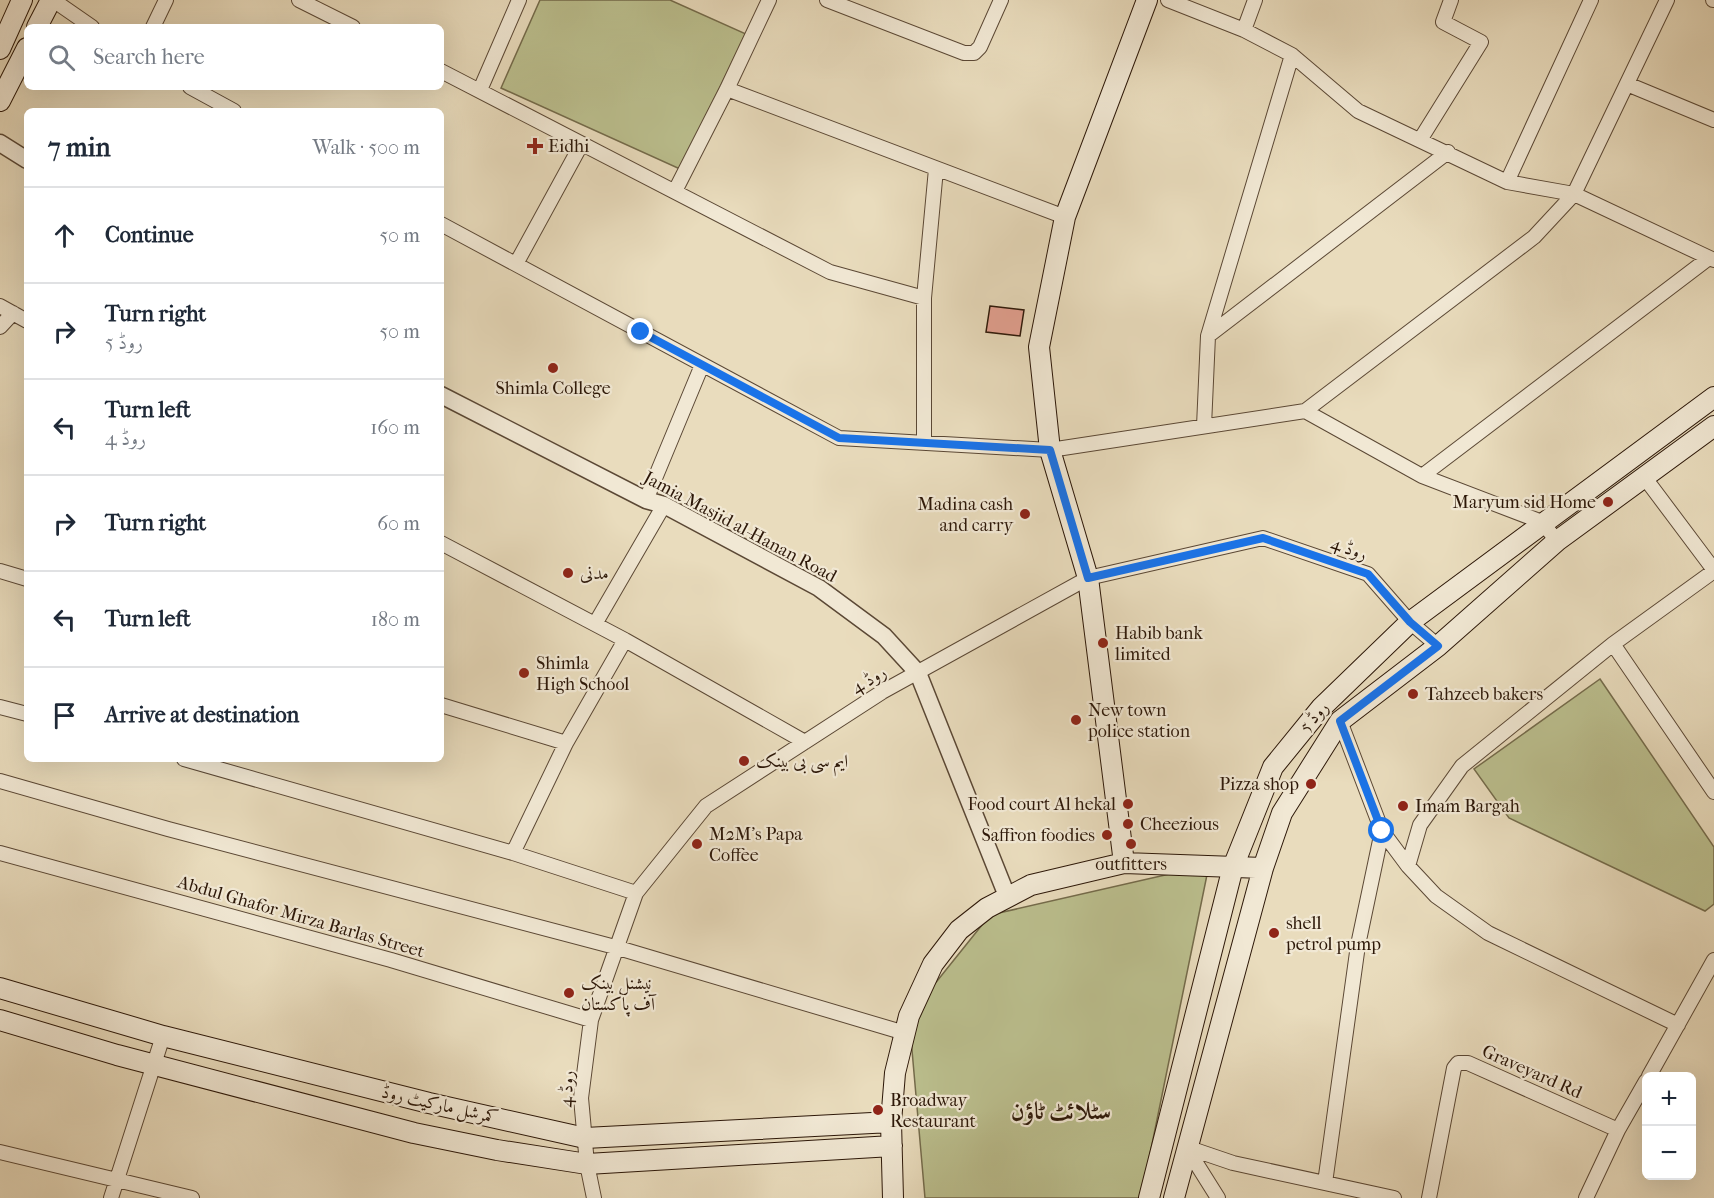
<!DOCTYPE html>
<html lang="en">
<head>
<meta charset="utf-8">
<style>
  :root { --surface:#fff; --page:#f2f2f3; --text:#1f2937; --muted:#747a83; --line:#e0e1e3 }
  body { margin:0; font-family:"IM FELL French Canon",Amiri,serif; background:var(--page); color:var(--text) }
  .controls { position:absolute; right:18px; bottom:18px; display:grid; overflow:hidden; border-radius:9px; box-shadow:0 6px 24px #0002 }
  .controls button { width:54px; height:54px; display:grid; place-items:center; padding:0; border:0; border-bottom:2px solid var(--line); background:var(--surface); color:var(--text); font:30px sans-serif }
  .stop { position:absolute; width:18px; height:18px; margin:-14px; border:4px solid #1a73e8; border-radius:50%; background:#fff }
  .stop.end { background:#1a73e8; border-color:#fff; box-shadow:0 2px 6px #0008 }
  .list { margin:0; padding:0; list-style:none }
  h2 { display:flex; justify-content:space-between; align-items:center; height:78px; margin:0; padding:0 24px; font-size:26px }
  h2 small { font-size:20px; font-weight:400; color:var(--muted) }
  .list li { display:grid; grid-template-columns:39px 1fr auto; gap:18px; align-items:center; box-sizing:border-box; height:96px; padding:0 24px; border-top:2px solid var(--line) }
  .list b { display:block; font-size:22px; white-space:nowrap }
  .list p { margin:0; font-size:20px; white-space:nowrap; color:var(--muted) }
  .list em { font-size:20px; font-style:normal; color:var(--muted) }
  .icon { flex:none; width:33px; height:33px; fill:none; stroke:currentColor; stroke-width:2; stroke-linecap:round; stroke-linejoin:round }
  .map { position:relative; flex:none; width:1714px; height:1198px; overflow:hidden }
  .search { position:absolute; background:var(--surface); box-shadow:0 6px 24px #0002; left:24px; top:24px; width:420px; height:66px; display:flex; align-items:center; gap:15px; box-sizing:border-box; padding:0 21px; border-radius:9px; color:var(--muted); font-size:22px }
  .panel { position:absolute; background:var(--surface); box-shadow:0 6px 24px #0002; left:24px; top:108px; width:420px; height:654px; border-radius:9px }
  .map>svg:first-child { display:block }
</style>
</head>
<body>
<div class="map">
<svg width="1714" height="1198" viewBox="0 0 1714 1198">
  <rect width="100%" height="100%" fill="#e9dcbd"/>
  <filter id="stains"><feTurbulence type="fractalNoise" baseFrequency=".00333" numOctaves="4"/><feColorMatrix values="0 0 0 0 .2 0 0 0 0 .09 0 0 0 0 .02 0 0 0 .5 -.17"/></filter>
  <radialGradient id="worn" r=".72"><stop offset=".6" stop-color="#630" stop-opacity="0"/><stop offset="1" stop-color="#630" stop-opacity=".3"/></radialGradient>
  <path fill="#bbbf8e" stroke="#746b4b" stroke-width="1.5" d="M540,0h130l76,34 -66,135 -179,-81z
    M1600,679l114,168v57l-9,7 -196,-93 -35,-49z
    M1209,865l-68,333h-216l-16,-182 81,-101z"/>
  <path fill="#e5a293" stroke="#2c1708" stroke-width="1.5" d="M990,306l34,4 -4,26 -34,-4z"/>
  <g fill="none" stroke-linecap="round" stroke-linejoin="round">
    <defs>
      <path id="minor" d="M53,0l39,27
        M299,0l54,27
        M827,0l137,53h10l6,-6 21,-47
        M1168,0l76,30 48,25 66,56 149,71 67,12 140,66
        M1713,0h1
        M153,27l13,-27
        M1244,30l11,-30
        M441,71l389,201 94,26
        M1627,84l87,36
        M190,87l44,24
        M727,89l338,128
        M480,90l39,-90
        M1420,140l61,-98 -38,-20 8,-22
        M1507,182l84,-182
        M675,191l52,-102 42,-89
        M441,224l398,214 211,12 255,-39 117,65 120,46 15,19
        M516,264l65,-119
        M0,306l27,15
        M0,327l13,-14
        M1208,336l240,-184
        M1305,411l229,-174 40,-43 93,-194
        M1204,426l4,-90 84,-281
        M924,443v-145l12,-129
        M1422,476l287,-218
        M1645,478l69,92
        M646,500l56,-135
        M441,543l184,97 180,102
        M0,571l27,8
        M595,624l69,-119
        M1613,644l101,148
        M441,705l125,38
        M0,707l27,7
        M1340,721l42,110 26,35 28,30 52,37 190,92
        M184,759l329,94 123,40
        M0,781l168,48 447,118 290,86
        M0,853l391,107 200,60
        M513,853l53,-110 59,-103
        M1408,866l12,-41 42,-59 151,-122 101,-73
        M1649,1076l65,-116
        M1186,1147l47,16 161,35
        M1186,1147l32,51
        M0,1152l192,46
        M1325,1183l33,-238 24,-114
        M111,1198l52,-162
        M594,1198l-7,-34 -6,-66 10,-78 45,-127 70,-87 176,-114 206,-114 175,-40 105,36 42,48 28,24
        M1429,1198l25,-130 4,-5h10l150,67
        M1586,1198l32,-68 28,-49"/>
      <path id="tertiary" d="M0,143l27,17
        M441,395l205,105 18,5 155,83 65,48 34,37 89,223"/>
      <path id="secondary" d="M37,27l14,-27
        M0,49l22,-49
        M0,101l27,-53
        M1124,863l-36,-285 -38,-128 -11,-103 26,-130 82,-217
        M0,988l163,48 266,67 156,35 306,-16
        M0,1020l117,35 297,78 83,17 90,14 305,-18
        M893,1198l-2,-76 4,-49 14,-57 24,-52 26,-34 28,-22 44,-23 93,-22 139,5
        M1149,1198l84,-331 40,-100 48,-59 89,-86 304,-225
        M1174,1198l89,-330 19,-55 58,-92 98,-75 119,-105 157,-115"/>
    </defs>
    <use href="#minor" stroke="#5b4835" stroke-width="16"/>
    <use href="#tertiary" stroke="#5b4835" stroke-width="19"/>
    <use href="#secondary" stroke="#2c1708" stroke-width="22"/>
    <use href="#minor" stroke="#f1e8d4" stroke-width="14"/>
    <use href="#tertiary" stroke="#f1e8d4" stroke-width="16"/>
    <use href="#secondary" stroke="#f1e8d4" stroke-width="20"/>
  </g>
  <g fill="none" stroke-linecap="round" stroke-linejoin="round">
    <path stroke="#1a73e8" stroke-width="8" d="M641,332l198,106 211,12 38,128 175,-40 105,36 42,48 28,24 -98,75 42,110"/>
  </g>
  <g fill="#8f2418" stroke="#f1e8d4" stroke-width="2">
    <path d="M532 137h6v6h6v6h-6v6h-6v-6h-6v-6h6z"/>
    <circle cx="553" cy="368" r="6"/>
    <circle cx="1608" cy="502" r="6"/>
    <circle cx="1025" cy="514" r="6"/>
    <circle cx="568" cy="573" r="6"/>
    <circle cx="1103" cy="643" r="6"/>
    <circle cx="524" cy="673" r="6"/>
    <circle cx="1413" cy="694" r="6"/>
    <circle cx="1076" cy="720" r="6"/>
    <circle cx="744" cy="761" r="6"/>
    <circle cx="1311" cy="784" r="6"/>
    <circle cx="1128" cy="804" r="6"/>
    <circle cx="1403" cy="806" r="6"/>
    <circle cx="1128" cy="824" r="6"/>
    <circle cx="1107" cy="835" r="6"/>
    <circle cx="697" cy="844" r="6"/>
    <circle cx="1131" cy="844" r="6"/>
    <circle cx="1274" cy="933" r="6"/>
    <circle cx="569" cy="993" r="6"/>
    <circle cx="878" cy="1110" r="6"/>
  </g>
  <g text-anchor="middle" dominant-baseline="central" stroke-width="4.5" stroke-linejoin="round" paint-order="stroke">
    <g font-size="18" fill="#2c1708" stroke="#f1e8d4" text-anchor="start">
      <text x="548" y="146">Eidhi</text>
      <text x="553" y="388" text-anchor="middle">Shimla College</text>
      <text x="1596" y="502" text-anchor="end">Maryum sid Home</text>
      <text x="1013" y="504" text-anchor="end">Madina cash<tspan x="1013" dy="21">and carry</tspan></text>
      <text x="580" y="573">مدنی</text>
      <text x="1115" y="633">Habib bank<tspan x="1115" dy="21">limited</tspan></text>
      <text x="536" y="663">Shimla<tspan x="536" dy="21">High School</tspan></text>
      <text x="1425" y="694">Tahzeeb bakers</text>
      <text x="1088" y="710">New town<tspan x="1088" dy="21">police station</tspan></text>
      <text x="756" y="761">ایم سی بی بینک</text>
      <text x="1299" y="784" text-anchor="end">Pizza shop</text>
      <text x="1116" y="804" text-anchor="end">Food court Al hekal</text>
      <text x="1415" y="806">Imam Bargah</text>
      <text x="1140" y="824">Cheezious</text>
      <text x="709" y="834">M2M's Papa<tspan x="709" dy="21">Coffee</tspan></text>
      <text x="1095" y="835" text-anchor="end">Saffron foodies</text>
      <text x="1131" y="864" text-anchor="middle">outfitters</text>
      <text x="1286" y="923">shell<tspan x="1286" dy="21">petrol pump</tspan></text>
      <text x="581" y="983">نیشنل بینک<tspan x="581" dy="21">آف پاکستان</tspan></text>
      <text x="890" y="1100">Broadway<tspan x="890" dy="21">Restaurant</tspan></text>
    </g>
    <g font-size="18" fill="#2c1708" stroke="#f1e8d4">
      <text transform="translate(740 527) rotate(28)">Jamia Masjid al-Hanan Road</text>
      <text transform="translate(1349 549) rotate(20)">روڈ 4</text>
      <text transform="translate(869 680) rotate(-31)">روڈ 4</text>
      <text transform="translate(1314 717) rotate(-49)">روڈ 5</text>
      <text transform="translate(301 917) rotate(16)">Abdul Ghafor Mirza Barlas Street</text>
      <text transform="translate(1532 1072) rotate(24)">Graveyard Rd</text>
      <text transform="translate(567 1089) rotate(-87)">روڈ 4</text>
      <text transform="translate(440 1105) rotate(13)">کمرشل مارکیٹ روڈ</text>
    </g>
    <g font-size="24" font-weight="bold" fill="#2c1708" stroke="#f1e8d4">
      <text x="1061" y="1111">سٹلائٹ ٹاؤن</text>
    </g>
  </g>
  <rect width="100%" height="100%" filter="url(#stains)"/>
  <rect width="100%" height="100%" fill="url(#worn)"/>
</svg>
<div class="controls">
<button>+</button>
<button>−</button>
</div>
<div class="stop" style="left:1382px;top:831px"></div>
<div class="stop end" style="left:641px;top:332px"></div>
<div class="search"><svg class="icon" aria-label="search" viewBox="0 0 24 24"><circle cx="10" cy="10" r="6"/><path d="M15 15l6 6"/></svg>Search here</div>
<section class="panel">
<h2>7 min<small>Walk · 500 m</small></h2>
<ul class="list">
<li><svg class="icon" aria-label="ahead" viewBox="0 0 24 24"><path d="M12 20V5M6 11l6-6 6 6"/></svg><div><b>Continue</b></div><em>50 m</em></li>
<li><svg class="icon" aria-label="right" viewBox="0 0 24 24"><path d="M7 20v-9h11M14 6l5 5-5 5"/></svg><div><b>Turn right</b><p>روڈ 5</p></div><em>50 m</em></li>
<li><svg class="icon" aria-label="left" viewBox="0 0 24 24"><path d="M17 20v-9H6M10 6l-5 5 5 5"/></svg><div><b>Turn left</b><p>روڈ 4</p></div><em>160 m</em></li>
<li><svg class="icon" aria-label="right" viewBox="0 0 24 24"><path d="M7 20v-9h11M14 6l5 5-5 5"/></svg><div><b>Turn right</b></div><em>60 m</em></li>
<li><svg class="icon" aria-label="left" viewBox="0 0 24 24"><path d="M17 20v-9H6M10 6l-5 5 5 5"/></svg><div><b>Turn left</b></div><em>180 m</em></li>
<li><svg class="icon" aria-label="arrive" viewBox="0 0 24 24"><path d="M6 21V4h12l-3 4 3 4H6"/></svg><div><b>Arrive at destination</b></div></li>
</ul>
</section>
</div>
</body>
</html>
